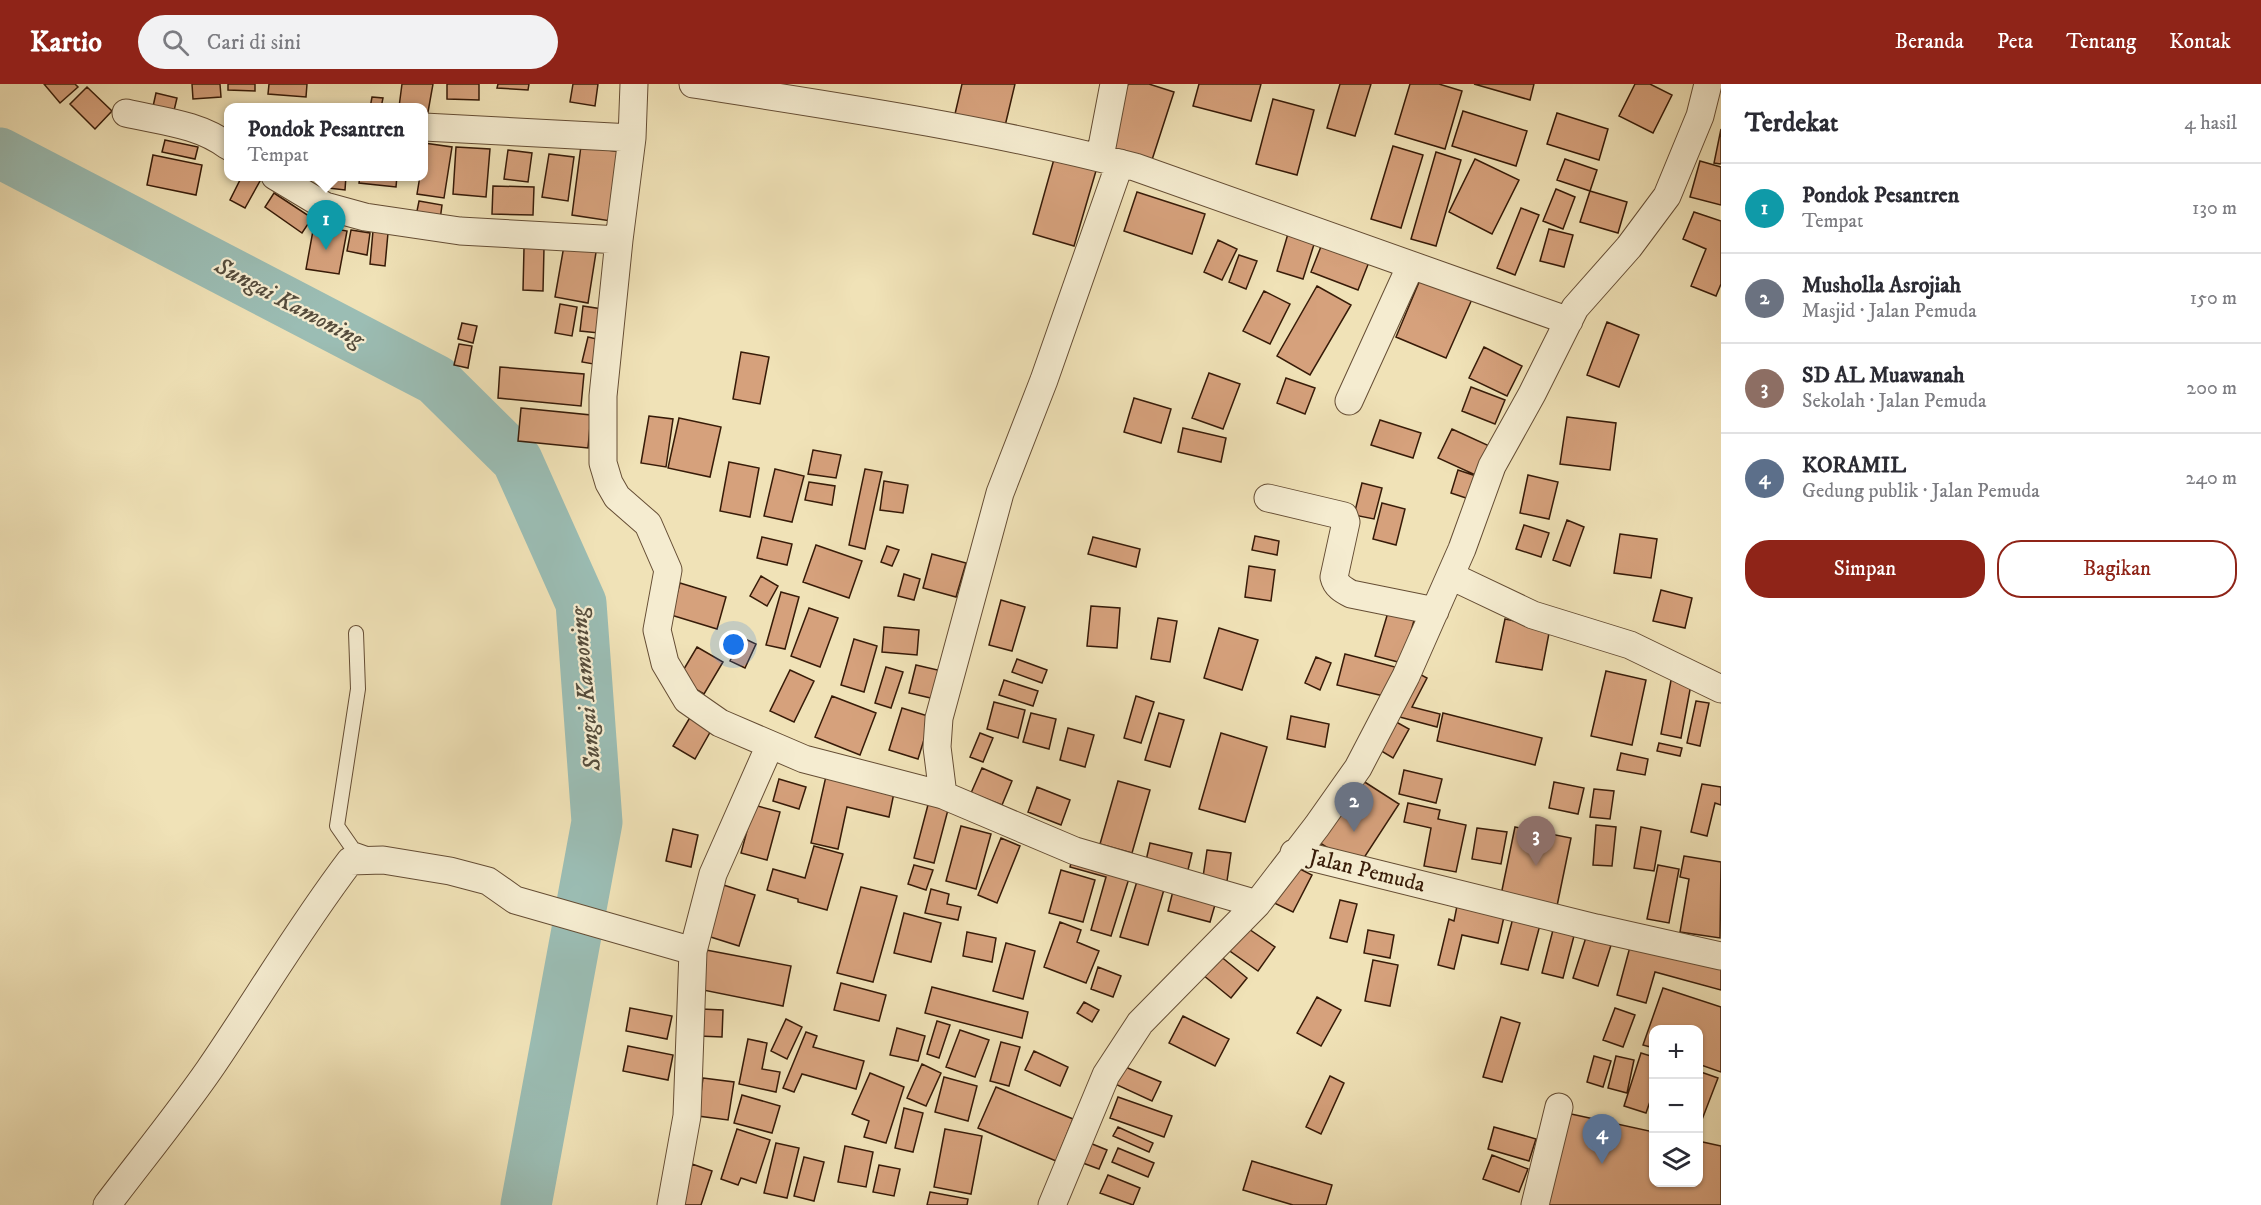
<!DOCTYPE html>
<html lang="id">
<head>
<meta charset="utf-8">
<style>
  :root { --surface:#fff; --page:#f2f2f3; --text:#2b2b33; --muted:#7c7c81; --line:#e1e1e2; --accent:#8f2418 }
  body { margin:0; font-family:"IM FELL DW Pica",serif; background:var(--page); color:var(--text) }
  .controls { position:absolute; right:18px; bottom:18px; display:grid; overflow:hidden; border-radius:12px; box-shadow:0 2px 4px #0004 }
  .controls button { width:54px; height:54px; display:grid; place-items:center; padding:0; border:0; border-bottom:2px solid var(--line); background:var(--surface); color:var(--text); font:30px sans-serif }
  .you { position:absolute; left:734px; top:561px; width:21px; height:21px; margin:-15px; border:4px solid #fff; border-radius:50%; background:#1a73e8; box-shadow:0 0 0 9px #1a73e833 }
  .badge { display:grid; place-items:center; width:39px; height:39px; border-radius:50%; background:var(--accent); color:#fff; font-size:20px; font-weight:700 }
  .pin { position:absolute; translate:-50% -50px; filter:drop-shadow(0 2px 3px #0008) }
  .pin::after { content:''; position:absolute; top:32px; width:21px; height:18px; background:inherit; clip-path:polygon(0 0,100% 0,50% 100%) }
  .popup { position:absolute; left:224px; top:19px; width:204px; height:78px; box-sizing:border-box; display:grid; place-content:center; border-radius:12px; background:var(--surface); filter:drop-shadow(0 2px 4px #0005); font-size:20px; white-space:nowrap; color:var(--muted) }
  .popup b { font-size:22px; color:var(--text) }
  .popup::after { content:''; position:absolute; left:50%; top:100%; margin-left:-12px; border:12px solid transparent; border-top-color:var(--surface) }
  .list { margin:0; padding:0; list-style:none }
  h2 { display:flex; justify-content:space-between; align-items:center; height:78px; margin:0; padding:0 24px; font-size:26px }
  h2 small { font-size:20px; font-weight:400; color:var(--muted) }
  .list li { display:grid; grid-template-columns:39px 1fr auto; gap:18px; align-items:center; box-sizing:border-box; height:90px; padding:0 24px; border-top:2px solid var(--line) }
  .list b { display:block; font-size:22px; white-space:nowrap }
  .list p { margin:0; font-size:20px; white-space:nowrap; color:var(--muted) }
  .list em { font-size:20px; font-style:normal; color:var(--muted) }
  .actions { display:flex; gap:12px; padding:18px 24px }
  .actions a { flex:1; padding:14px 0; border:2px solid var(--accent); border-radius:24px; text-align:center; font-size:21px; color:var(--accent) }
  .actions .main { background:var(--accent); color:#fff }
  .icon { flex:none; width:33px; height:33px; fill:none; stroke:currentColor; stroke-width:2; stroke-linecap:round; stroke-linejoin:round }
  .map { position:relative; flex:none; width:1721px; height:1121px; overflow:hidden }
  header { display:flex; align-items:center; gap:36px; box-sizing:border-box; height:84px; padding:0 30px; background:var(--accent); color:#fff }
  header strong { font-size:28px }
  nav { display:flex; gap:33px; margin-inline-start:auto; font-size:21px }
  .search { width:420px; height:54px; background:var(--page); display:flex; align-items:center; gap:15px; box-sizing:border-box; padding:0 21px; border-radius:33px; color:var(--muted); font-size:22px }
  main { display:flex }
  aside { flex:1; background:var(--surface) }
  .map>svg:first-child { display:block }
</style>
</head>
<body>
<header>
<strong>Kartio</strong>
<div class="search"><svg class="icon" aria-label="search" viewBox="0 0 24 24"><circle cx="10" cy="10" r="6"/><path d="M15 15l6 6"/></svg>Cari di sini</div>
<nav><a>Beranda</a><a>Peta</a><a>Tentang</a><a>Kontak</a></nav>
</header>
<main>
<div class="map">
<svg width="1721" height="1121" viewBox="0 0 1721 1121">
  <rect width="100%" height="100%" fill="#f0e2b7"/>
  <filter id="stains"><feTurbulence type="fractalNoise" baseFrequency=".00333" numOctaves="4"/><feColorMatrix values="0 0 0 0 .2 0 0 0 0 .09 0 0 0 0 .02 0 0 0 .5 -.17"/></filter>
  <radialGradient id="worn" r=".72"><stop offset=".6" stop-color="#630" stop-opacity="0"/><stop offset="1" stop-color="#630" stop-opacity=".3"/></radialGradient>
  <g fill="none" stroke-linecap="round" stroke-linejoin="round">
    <path stroke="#9bbdb4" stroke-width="51" d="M0,69l436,227 81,80 64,143 16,219 -71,383"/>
  </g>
  <path fill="#d6a17c" stroke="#371b08" stroke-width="1.5" d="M44,0h31l3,3 -18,16z
    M192,0h28l1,13 -28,2z
    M228,0h27v7l-27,-1z
    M269,0h38l-1,13 -38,-3z
    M402,0h31l-5,28 -4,-1v-3l-25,-1z
    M447,0h32v16l-32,-1z
    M498,0h31l-1,6 -31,-2z
    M573,0h25l-3,22 -25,-4z
    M962,0h53l-10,42 -50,-12z
    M1128,0h21l25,8 -24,74 -44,-14z
    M1199,0h62l-10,37 -58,-15z
    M1340,0h31l-16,52 -28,-8z
    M1410,0h29l23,7 -17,58 -50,-15z
    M1474,0h60l-4,16z
    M1635,0h15l22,11 -19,38 -34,-17z
    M87,3l25,24 -17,18 -25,-25z
    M156,9l21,5 -4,17 -21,-4z
    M372,13l11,1 -2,10h-11z
    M1273,15l41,11 -17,65 -41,-11z
    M1463,27l64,20 -11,35 -64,-20z
    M1557,29l51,16 -9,31 -52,-16z
    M1721,45v35l-7,-1z
    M165,56l33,7 -3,12 -33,-7z
    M424,59l28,4 -8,51 -27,-4 3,-18h4z
    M581,62l40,6 -10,69 -39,-6z
    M1393,62l30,9 -22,73 -30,-9z
    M456,63l34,2 -4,48 -33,-3z
    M508,66l24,3 -4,29 -24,-3z
    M1056,68l42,12 -24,82 -41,-12z
    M1436,68l25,8 -25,86 -25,-7z
    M549,70l25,3 -6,44 -26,-4z
    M153,71l49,10 -6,30 -49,-10z
    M1475,75l44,21 -27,54 -43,-22z
    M1565,75l32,11 -7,21 -33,-11z
    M1700,77l21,6v38l-31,-8z
    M242,92h10l8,5 -15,27 -15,-8z
    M321,92h25l-1,14 -25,-3z
    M360,92h37l-1,11 -37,-4z
    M493,102l41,1 -1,28 -41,-1z
    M1556,105l19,8 -12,32 -20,-8z
    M1590,107l37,11 -9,31 -38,-11z
    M1137,108l68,22 -13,40 -68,-23z
    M274,109l38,25 -10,15 -37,-26z
    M419,117l23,4 -2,15 -24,-4z
    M1521,124l18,7 -24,60 -18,-7z
    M1694,128l27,9v63l-5,12 -25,-10 15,-37 -23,-10z
    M314,141l33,6 -8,43 -33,-5z
    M1290,143l27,8 -14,44 -26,-8z
    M1549,145l24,6 -9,32 -24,-6z
    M351,146l19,3 -3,22 -20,-4z
    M373,147l15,2 -3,33 -15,-2z
    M565,156l32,6 -9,57 -33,-6z
    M1218,156l19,9 -15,31 -18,-8z
    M1322,160l47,18 -11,28 -47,-18z
    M524,164h20l-1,43 -20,-1z
    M1239,171l18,6 -11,28 -17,-7z
    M1422,191l51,22 -27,61 -50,-21z
    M1317,202l34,19 -41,70 -33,-19z
    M1264,207l26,13 -20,40 -27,-13z
    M560,220l17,3 -5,29 -17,-3z
    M583,222l19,3 -3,24 -19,-2z
    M1607,238l32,13 -20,52 -32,-12z
    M462,239l15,3 -4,17 -15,-4z
    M588,253l17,4 -6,24 -17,-3z
    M459,260l13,2 -4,22 -14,-3z
    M1484,263l38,19 -15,30 -38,-18z
    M741,268l28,5 -9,47 -27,-5z
    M500,283l84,7 -3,32 -83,-8z
    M1209,289l31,11 -17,45 -31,-11z
    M1286,294l29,10 -10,26 -28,-11z
    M1471,303l34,13 -10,24 -33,-13z
    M1134,314l37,11 -10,34 -37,-11z
    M521,324l70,7 -3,33 -70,-7z
    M649,332l24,3 -7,48 -25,-4z
    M1567,333l49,6 -6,47 -50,-6z
    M679,334l42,9 -11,50 -42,-9z
    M1380,336l41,13 -8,25 -42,-13z
    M1183,344l43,10 -5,24 -43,-10z
    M1452,345l44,20 -14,29 -44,-20z
    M813,366l28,5 -5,23 -28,-4z
    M729,378l30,6 -9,49 -30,-6z
    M775,385l29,7 -12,46 -28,-6z
    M865,385l17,3 -17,77 -16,-4z
    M1458,386l24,8 -7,23 -24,-8z
    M1528,391l30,7 -9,37 -29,-6z
    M884,397l24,4 -5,28 -23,-3z
    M809,398l26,4 -3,19 -27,-5z
    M1362,399l20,5 -8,31 -20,-4z
    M1382,419l23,6 -9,36 -23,-6z
    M1567,436l17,7 -14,39 -17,-6z
    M1524,441l25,8 -8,24 -25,-8z
    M1620,450l37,5 -6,39 -37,-5z
    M1255,452l24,5 -2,14 -25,-5z
    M762,453l30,7 -5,21 -30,-7z
    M1093,453l47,12 -4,18 -48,-13z
    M816,461l46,16 -13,37 -46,-16z
    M887,462l12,4 -7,16 -11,-4z
    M932,470l34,9 -10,34 -33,-9z
    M1249,482l26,4 -4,31 -26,-4z
    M904,490l16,5 -6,21 -16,-4z
    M761,492l17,10 -11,20 -17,-10z
    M680,499l46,14 -9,32 -46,-14z
    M1661,506l31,8 -7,30 -32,-7z
    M781,508l18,5 -14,52 -19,-4z
    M1001,516l24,7 -13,44 -23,-6z
    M1091,522l29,2 -3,40 -30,-2z
    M809,524l29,10 -18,49 -29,-11z
    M1389,525l26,8 -13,46 -27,-7z
    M1158,534l19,3 -7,41 -19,-3z
    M1505,535l45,9 -8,42 -46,-8z
    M884,543l35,3 -2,25 -35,-3z
    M1219,544l39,12 -16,50 -38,-12z
    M741,553l15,7 -11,24 -15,-7z
    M854,555l23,7 -13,46 -23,-7z
    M697,563l26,15 -19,32 -26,-15z
    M1345,570l50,13 -7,30 -51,-12z
    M1316,573l15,6 -11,27 -15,-7z
    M1017,575l30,11 -5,13 -30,-11z
    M916,581l26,6 -7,28 -26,-6z
    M886,583l17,5 -12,36 -16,-5z
    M790,586l24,11 -20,41 -24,-11z
    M1414,587l13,7 -15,29 28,7 -3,13 -41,-11z
    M1606,587l40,9 -14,65 -41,-9z
    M1672,591l20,4 -11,59 -20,-4z
    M1004,596l34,11 -5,15 -34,-11z
    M832,612l44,17 -16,42 -45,-18z
    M1136,612l18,6 -13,41 -17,-5z
    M1696,617l13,2 -9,43 -13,-3z
    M994,618l31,8 -7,28 -31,-9z
    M902,624l29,9 -13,42 -29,-9z
    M1031,629l25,6 -7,30 -26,-7z
    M1159,629l25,7 -14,47 -25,-7z
    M1443,629l99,25 -7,27 -98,-24z
    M692,630l21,13 -18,32 -22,-13z
    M1291,632l38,8 -4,23 -38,-8z
    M1389,634l20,11 -16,29 -20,-12z
    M1068,644l26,7 -9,32 -25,-7z
    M980,649l13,5 -10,24 -13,-5z
    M1221,649l46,14 -22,75 -46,-13z
    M1659,659l23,5 -2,8 -23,-5z
    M1621,669l27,6 -3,16 -28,-5z
    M982,684l30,13 -10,24 -31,-12z
    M1404,686l38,9 -6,24 -37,-9z
    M826,692l69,12 -6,29 -42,-10 -9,42 -27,-6z
    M779,695l27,8 -7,22 -26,-8z
    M1360,695l39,25 -41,63 -38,-24z
    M1118,697l32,9 -18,63 -32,-9z
    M1554,698l30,6 -6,26 -29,-6z
    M1702,700l19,3v18l-6,-2 -8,33 -16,-4z
    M1037,703l33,13 -9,25 -33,-13z
    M1594,705l20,2 -4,28 -20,-2z
    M929,717l20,5 -15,57 -20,-5z
    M1408,719l32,7 -2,9 28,6 -10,47 -32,-6 7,-38 -27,-6z
    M754,721l26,7 -13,48 -26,-7z
    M1596,741l20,2 -4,39 -19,-1z
    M961,742l30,8 -15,55 -30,-8z
    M1515,743l56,11 -14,68 -56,-11z
    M1641,743l20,4 -7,40 -20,-3z
    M1477,744l30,4 -6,32 -29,-5z
    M673,745l25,6 -7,32 -25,-6z
    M1001,754l19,8 -23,57 -19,-8z
    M1150,759l42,10 -5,21 -42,-9z
    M814,762l29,8 -16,56 -29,-8v-3l-31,-9 6,-21 32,9z
    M1207,766l24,3 -4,28 -24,-4z
    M1073,771l58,17 -20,64 -20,-6 15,-53 -36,-10z
    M1684,772l37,6 -1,76 -40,-6 9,-53 -9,-2z
    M1290,780l22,11 -19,37 -21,-10z
    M914,781l19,5 -7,20 -18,-6z
    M1658,781l21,4 -10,54 -22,-4z
    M1061,786l34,10 -12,42 -34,-9z
    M1138,794l27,8 -17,59 -28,-8z
    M714,798l41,13 -16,51 -41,-13z
    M861,803l36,9 -24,86 -36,-9z
    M1174,803l43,11 -7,24 -42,-11z
    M931,805l18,5 -2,10 14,3 -3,13 -33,-7z
    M1459,812l47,12 -8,35 -36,-8 -8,34 -16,-4 11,-46 5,2z
    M1340,816l17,4 -10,38 -17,-4z
    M904,829l37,10 -10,39 -37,-9z
    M1514,830l27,7 -13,49 -27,-6z
    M1060,838l21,8 -4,12 22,9 -13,32 -42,-16z
    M1243,841l32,22 -17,24 -31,-22z
    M1554,842l21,6 -12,46 -21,-5z
    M1368,846l26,5 -4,23 -26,-5z
    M1588,847l25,8 -15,47 -25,-8z
    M967,848l29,6 -4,24 -29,-6z
    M1006,859l29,8 -12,48 -30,-8z
    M1631,859l90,18v29l-66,-18 -9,31 -29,-8z
    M701,865l90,17 -8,40 -90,-18z
    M1219,871l28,23 -16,20 -28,-23z
    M1373,876l25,5 -8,41 -25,-5z
    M1098,883l23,9 -8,21 -22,-8z
    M841,899l45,12 -7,26 -45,-11z
    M932,903l96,25 -6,26 -97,-25z
    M1663,904l58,19v65l-23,-8v-34h-44v18l-11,-3z
    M1317,913l24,13 -20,36 -24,-13z
    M1084,918l15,8 -7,12 -15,-9z
    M630,924l42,8 -5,23 -41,-8z
    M1615,924l20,7 -12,32 -20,-7z
    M701,925l22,1 -1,27 -23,-1z
    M1183,932l46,23 -14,27 -46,-23z
    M1501,933l19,6 -18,59 -19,-5z
    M786,935l16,8 -15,32 -16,-8z
    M937,937l13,4 -11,33 -12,-4z
    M897,944l28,8 -7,25 -28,-6z
    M960,946l29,10 -14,37 -29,-10z
    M806,948l11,4 -4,11 51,14 -8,28 -54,-15 -8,18 -11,-4z
    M748,955l19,4 -5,26 18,3 -4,20 -37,-8z
    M1001,958l19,5 -11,39 -19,-5z
    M628,962l45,9 -5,25 -45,-9z
    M1034,967l34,16 -8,19 -35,-16z
    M1641,969l13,4v33l-8,23 -22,-7z
    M1594,972l17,5 -8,26 -16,-5z
    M1616,972l18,4 -7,33 -19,-5z
    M922,980l19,9 -15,33 -19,-8z
    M1123,982l38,16 -9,19 -37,-17z
    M1698,987l20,7 -20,52z
    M870,989l34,14 -18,56 -22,-6 5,-16 -17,-7z
    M1330,992l14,7 -23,51 -15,-7z
    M944,993l33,9 -9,35 -33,-9z
    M703,994l31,4 -6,38 -30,-4z
    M996,1003l77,32 -17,42 -78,-33z
    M742,1011l38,11 -8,27 -38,-10z
    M1118,1013l54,19 -8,21 -54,-19z
    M904,1024l19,5 -10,39 -18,-4z
    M1562,1028l92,20v50h44v-41l23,5v59h-179z
    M1118,1043l35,16 -4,9 -36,-16z
    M1494,1043l42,12 -7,22 -41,-12z
    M737,1045l33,11 -14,43 -15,-5 -3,7 -17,-6z
    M945,1045l37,7 -11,58 -37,-7z
    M1080,1055l27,11 -8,19 -27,-10z
    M776,1059l23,5 -12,50 -23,-5z
    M845,1062l28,6 -7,35 -28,-5z
    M1118,1064l36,15 -6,14 -36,-15z
    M1492,1071l36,14 -9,23 -36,-13z
    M804,1073l20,5 -10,39 -20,-5z
    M1252,1077l80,24 -6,20h-33l-50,-15z
    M692,1080l20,7 -11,34h-21z
    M879,1081l21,4 -6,27 -21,-4z
    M1108,1091l32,13 -7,17 -33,-12z
    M930,1108l38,7 -1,6h-40z"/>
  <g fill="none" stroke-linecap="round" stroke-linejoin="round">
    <defs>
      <path id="lane" d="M356,549l2,56 -21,137 16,23 14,5"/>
      <path id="street" d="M634,0l-2,54 -13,102 -16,156v67l6,20 8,14 31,27 20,46 -11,60 8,33 22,37 33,23 84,36 139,36 132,56 182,53
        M693,0c148,23 297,45 442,83l434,154
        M126,29c35,8 73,11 102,33
        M424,43l208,11
        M1100,73l14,-73
        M275,92l50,30 40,11 95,14 159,9
        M1349,317l62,-136
        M1268,414l76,18 2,6 -12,55c2,9 9,13 17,17l84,17
        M1451,492l82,39 97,30 91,44
        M943,711l-6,-48 2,-29 61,-225 44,-113 76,-217
        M1294,769l302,75 125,28
        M107,1121c34,-45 70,-89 102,-135 48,-70 90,-142 141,-209l33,-1 67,11 38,10 27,19 178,51
        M671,1121l16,-89 6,-165 20,-77 57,-129
        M1052,1121l54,-130 34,-52 117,-119 60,-78 41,-58 48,-92 56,-127 30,-83 40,-72 43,-86 54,-61 38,-51 33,-80 8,-32
        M1535,1121l24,-98"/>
    </defs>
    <use href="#lane" stroke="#654d34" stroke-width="16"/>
    <use href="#street" stroke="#654d34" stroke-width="29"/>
    <use href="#lane" stroke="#f5ecd0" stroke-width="14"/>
    <use href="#street" stroke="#f5ecd0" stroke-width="27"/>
  </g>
  <g text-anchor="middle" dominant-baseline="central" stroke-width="4.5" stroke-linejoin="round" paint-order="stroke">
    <g font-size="22" fill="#371b08" stroke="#f5ecd0">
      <text transform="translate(1367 787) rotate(14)">Jalan Pemuda</text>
    </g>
    <g font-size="24" font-style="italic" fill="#554c3c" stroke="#f5ecd0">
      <text transform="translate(289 219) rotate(28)">Sungai Kamoning</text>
      <text transform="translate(586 605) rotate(-95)">Sungai Kamoning</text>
    </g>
  </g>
  <rect width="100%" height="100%" filter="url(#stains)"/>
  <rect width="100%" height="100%" fill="url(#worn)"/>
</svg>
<div class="controls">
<button>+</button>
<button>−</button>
<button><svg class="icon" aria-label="layers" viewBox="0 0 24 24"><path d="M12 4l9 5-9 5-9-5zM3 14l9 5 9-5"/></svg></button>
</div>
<div class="you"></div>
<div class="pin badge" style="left:326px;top:166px;background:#0f9aa8">1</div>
<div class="popup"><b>Pondok Pesantren</b>Tempat</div>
<div class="pin badge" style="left:1354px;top:748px;background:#6b7280">2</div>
<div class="pin badge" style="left:1536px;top:782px;background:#8d6e63">3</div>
<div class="pin badge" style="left:1602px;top:1080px;background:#5c6f8a">4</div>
</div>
<aside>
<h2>Terdekat<small>4 hasil</small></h2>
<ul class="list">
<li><span class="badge" style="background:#0f9aa8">1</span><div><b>Pondok Pesantren</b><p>Tempat</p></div><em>130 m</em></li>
<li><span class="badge" style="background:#6b7280">2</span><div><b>Musholla Asrojiah</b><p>Masjid · Jalan Pemuda</p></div><em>150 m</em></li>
<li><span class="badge" style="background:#8d6e63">3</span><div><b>SD AL Muawanah</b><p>Sekolah · Jalan Pemuda</p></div><em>200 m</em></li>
<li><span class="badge" style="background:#5c6f8a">4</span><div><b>KORAMIL</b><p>Gedung publik · Jalan Pemuda</p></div><em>240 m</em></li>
</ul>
<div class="actions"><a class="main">Simpan</a><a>Bagikan</a></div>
</aside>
</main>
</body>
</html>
